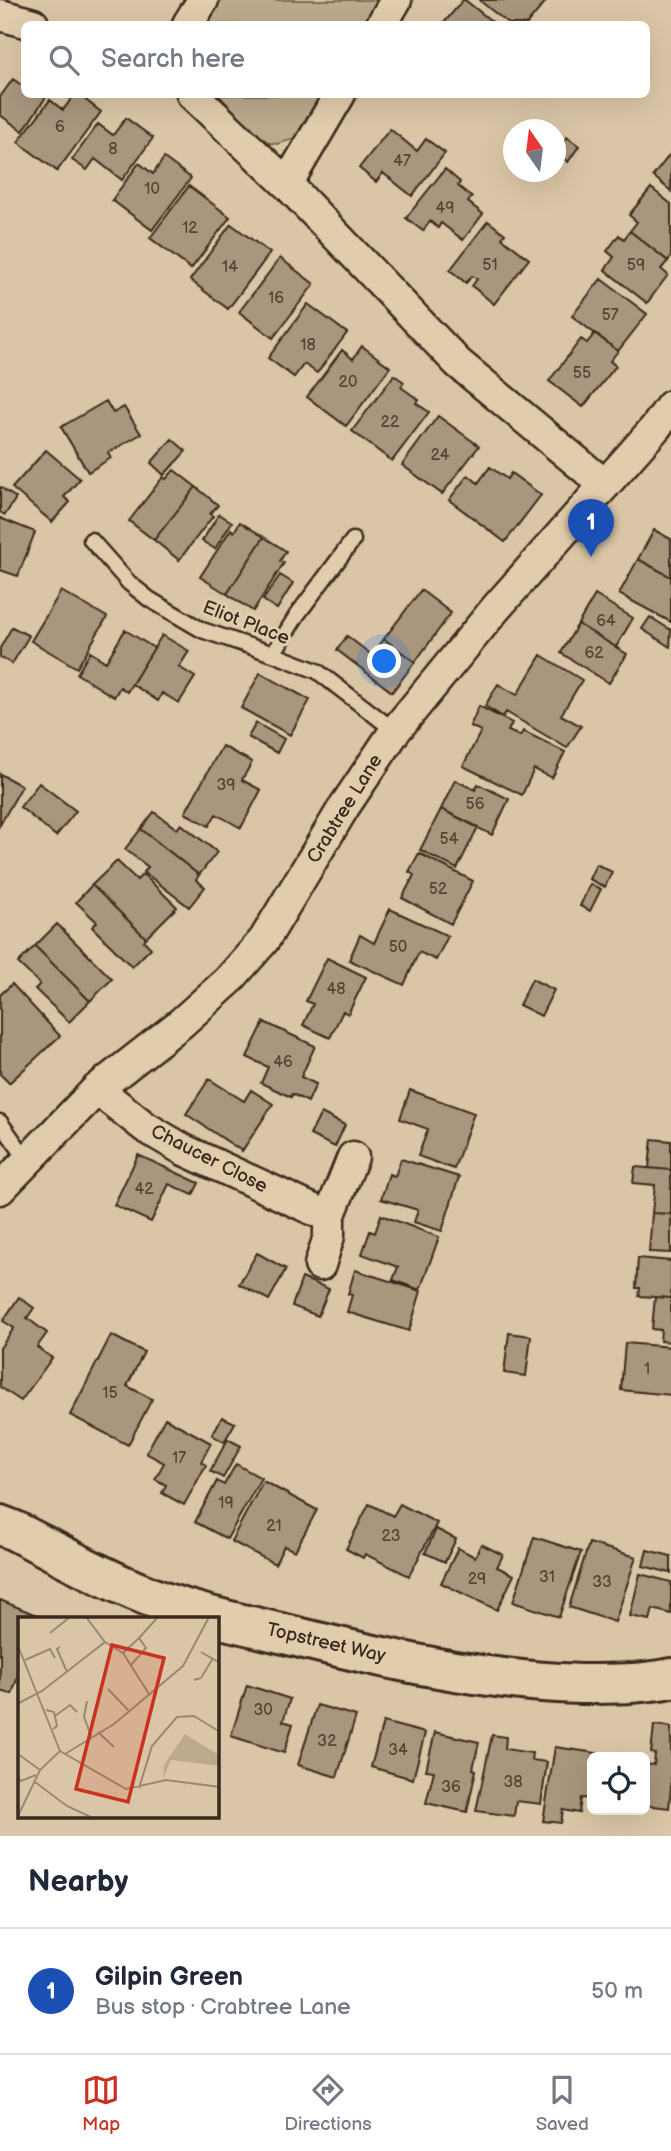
<!DOCTYPE html>
<html lang="en">
<head>
<meta charset="utf-8">
<style>
  :root { --surface:#fff; --page:#f2f2f3; --text:#1f2937; --muted:#747a83; --line:#e0e1e3; --accent:#c8321e }
  body { margin:0; font-family:"Balsamiq Sans",sans-serif; background:var(--page); color:var(--text) }
  .controls { position:absolute; right:21px; bottom:21px; display:grid; overflow:hidden; border-radius:10px; box-shadow:0 7px 28px #0002 }
  .controls button { width:63px; height:63px; display:grid; place-items:center; padding:0; border:0; border-bottom:2px solid var(--line); background:var(--surface); color:var(--text); font:35px sans-serif }
  .compass { position:absolute; left:503px; top:119px; width:63px; height:63px; border-radius:50%; background:var(--surface); box-shadow:0 7px 28px #0002; rotate:346deg }
  .you { position:absolute; left:385px; top:662px; width:24px; height:24px; margin:-18px; border:5px solid #fff; border-radius:50%; background:#1a73e8; box-shadow:0 0 0 10px #1a73e833 }
  .badge { display:grid; place-items:center; width:46px; height:46px; border-radius:50%; background:var(--accent); color:#fff; font-size:23px; font-weight:700 }
  .pin { position:absolute; translate:-50% -58px; filter:drop-shadow(0 2px 4px #0008) }
  .pin::after { content:''; position:absolute; top:37px; width:24px; height:21px; background:inherit; clip-path:polygon(0 0,100% 0,50% 100%) }
  .list { margin:0; padding:0; list-style:none }
  h2 { display:flex; justify-content:space-between; align-items:center; height:91px; margin:0; padding:0 28px; font-size:30px }
  h2 small { font-size:23px; font-weight:400; color:var(--muted) }
  .list li { display:grid; grid-template-columns:46px 1fr auto; gap:21px; align-items:center; box-sizing:border-box; height:126px; padding:0 28px; border-top:2px solid var(--line) }
  .list b { display:block; font-size:26px; white-space:nowrap }
  .list p { margin:0; font-size:23px; white-space:nowrap; color:var(--muted) }
  .list em { font-size:23px; font-style:normal; color:var(--muted) }
  .icon { flex:none; width:38px; height:38px; fill:none; stroke:currentColor; stroke-width:2; stroke-linecap:round; stroke-linejoin:round }
  .map { position:relative; flex:none; width:671px; height:1836px; overflow:hidden }
  .search { position:absolute; background:var(--surface); box-shadow:0 7px 28px #0002; left:21px; right:21px; top:21px; height:77px; display:flex; align-items:center; gap:18px; box-sizing:border-box; padding:0 24px; border-radius:10px; color:var(--muted); font-size:26px }
  .sheet { height:217px; background:var(--surface) }
  nav { display:flex; justify-content:space-around; align-items:center; box-sizing:border-box; height:98px; border-top:2px solid var(--line); background:var(--surface); font-size:19px; color:var(--muted) }
  nav a { display:grid; justify-items:center; gap:4px }
  nav .on { color:var(--accent) }
  .map>svg:first-child { display:block }
</style>
</head>
<body>
<div class="map">
<svg width="671" height="1836" viewBox="0 0 671 1836">
  <rect width="100%" height="100%" fill="#dac6a6"/>
  <filter id="ink" filterUnits="userSpaceOnUse"><feTurbulence type="fractalNoise" baseFrequency=".0143" numOctaves="2"/><feDisplacementMap in="SourceGraphic" scale="14" xChannelSelector="R" yChannelSelector="G"/><feConvolveMatrix kernelMatrix="1 2 1 2 8 2 1 2 1" color-interpolation-filters="sRGB"/></filter>
  <g filter="url(#ink)">
    <path fill="#bdaa8d" stroke="#7c6a56" stroke-width="2" d="M220,0h164l-14,24h-163z
      M219,95h112l-30,42 -24,7 -14,-2 -10,-6z"/>
    <path fill="#a9967d" stroke="#3b2a1e" stroke-width="2" d="M463,0h2l30,24h-52z
      M481,0h66l-20,24h-18l-29,-23z
      M13,79l11,8v7h24l-25,37 -23,-16v-18z
      M75,94h3l23,18 -44,59 -39,-29 32,-42 13,10z
      M126,118l27,20 -31,42 -27,-21 -8,11 -15,-10 26,-36 15,11z
      M390,129l27,22 9,-12 19,14 -33,43 -29,-23 -7,9 -17,-14z
      M567,137l12,9 -11,16 -12,-10z
      M671,153v38l-18,-15z
      M164,158l27,20 -39,52 -40,-30 27,-37 14,11z
      M445,169l15,13 -2,4 14,11 -4,5 15,12 -20,26 -22,-17 -3,5 -8,-7 -7,10 -17,-13z
      M189,186l41,31 -39,52 -41,-31z
      M651,188l20,16v53l-3,4 -38,-30 7,-9 -8,-7z
      M488,221l17,13 -3,4 27,21 -35,45 -22,-18 5,-7 -5,-3 -6,7 -16,-13z
      M231,224l39,29 -42,56 -38,-29z
      M630,231l38,30 -7,8 7,6 -21,28 -42,-33 9,-13 -7,-6 12,-16 5,4z
      M280,258l34,26 -41,54 -34,-26z
      M601,279l46,35 -29,37 -46,-35z
      M308,304l39,29 -30,40 -13,-9 -10,13 -26,-19z
      M595,333l23,18 -8,10 6,5 -33,41 -34,-26 32,-42 6,4z
      M362,346l28,21 -44,59 -39,-29 35,-47 11,9z
      M394,375l10,7 -3,5 18,13 -3,3 13,9 -37,49 -40,-30z
      M106,401l7,12 11,-6 17,27 -33,19 3,5 -23,14 -27,-45z
      M438,416l41,30 -37,48 -40,-29z
      M172,439l14,12 -22,24 -13,-12z
      M46,450l34,29 -16,18 6,5 -18,20 -40,-34z
      M490,467l17,12 4,-6 30,22 -36,47 -56,-42 19,-25 10,8z
      M174,470l22,17 -42,53 -25,-19 34,-44 3,2z
      M0,487l16,11 -11,17 -5,-3z
      M196,487l22,18 -8,9 3,2 -34,44 -25,-20z
      M219,514l13,8 -17,27 -13,-8z
      M0,518l35,14 -17,44 -18,-6z
      M240,522l24,15 -37,57 -27,-17 31,-48 3,3z
      M654,530l17,9v38l-33,-18z
      M264,537l22,14 -6,10 4,2 -31,48 -26,-17z
      M638,559l33,18v45l-52,-28z
      M280,575l13,8 -16,26 -14,-9z
      M421,590l30,23 -36,49 -31,-23z
      M61,591l46,26 -30,51 -46,-27z
      M595,595l38,23 -17,29 -38,-23z
      M650,617l21,13 -1,17 -28,-18z
      M578,624l49,30 -18,29 -48,-30z
      M12,627l17,9 -17,28 -12,-7v-9z
      M125,630l29,18 -27,44 -7,-5 -6,10 -37,-23 13,-22 16,10z
      M162,635l27,16 -10,16 16,10 -16,26 -17,-10 -4,8 -26,-17z
      M347,636l25,19 12,-16 31,23 -23,30 -55,-42z
      M541,655l41,25 -21,35 20,11 -14,22 -61,-36 -3,5 -18,-11 13,-22 19,11z
      M260,673l50,27 -20,35 -49,-27z
      M479,706l33,17 -4,8 12,5 3,-5 42,21 -13,26 -18,-9 -12,26 -59,-29 18,-35 -11,-5z
      M256,723l28,16 -7,14 -29,-16z
      M222,746l30,16 -10,18 19,10 -20,38 -25,-14 -7,12 -24,-13z
      M0,774l22,12 -22,39z
      M455,780l20,10 3,-6 31,15 -17,36 -51,-26z
      M39,783l37,28 -20,25 -36,-29z
      M441,809l37,18 -21,42 -37,-19z
      M154,812l23,17 4,-5 36,28 -18,23 -58,-46z
      M141,829l58,46 -3,5 9,7 -16,20 -45,-35 4,-5 -23,-18z
      M419,853l54,28 -22,43 -49,-26 12,-23 -5,-3z
      M117,861l20,19 6,-6 34,33 -31,31 -54,-53z
      M596,864l16,8 -7,15 -16,-8z
      M590,884l11,5 -11,22 -10,-5z
      M92,885l54,53 -2,3 7,7 -19,19 -40,-40 5,-5 -21,-20z
      M390,909l58,27 -12,24 -17,-8 -15,33 -55,-25 11,-25 14,8z
      M57,924l55,55 -22,22 -55,-55z
      M35,946l55,55 -21,21 -34,-33 5,-5 -22,-21z
      M327,958l39,19 -18,37 -5,-3 -13,27 -27,-13 10,-21 -7,-3z
      M532,979l22,11 -13,26 -22,-11z
      M12,984l48,52 -51,47 -9,-9v-79z
      M264,1022l51,24 -14,31 15,7 -8,18 -16,-8 -1,3 -30,-14 7,-16 -21,-10z
      M209,1079l35,22 7,-11 22,14 -31,47 -56,-37z
      M410,1090l64,23 -20,56 -36,-13 10,-27 -28,-10z
      M321,1113l24,12 -10,22 -25,-12z
      M652,1139l19,2v29l-22,-2z
      M138,1155l61,28 -6,12 -24,-11 -18,38 -37,-17z
      M401,1159l58,18 -17,54 -28,-9 4,-12 -37,-11 8,-25 6,2z
      M635,1167l36,3v44l-19,-1 3,-28 -22,-2z
      M652,1213l19,1v39l-22,-1z
      M381,1215l58,22 -19,53 -27,-10 5,-13 -36,-13 8,-23 5,2z
      M257,1253l29,16 -17,31 -30,-16z
      M638,1258l33,3v37l-32,-2 1,-8h-4z
      M355,1270l66,21 -12,40 -62,-19 5,-17 -4,-1z
      M302,1278l27,11 -11,27 -26,-10z
      M19,1297l15,11 -7,10 20,15 -10,14 15,11 -31,43 -21,-14v-39l14,-20 -11,-7z
      M655,1297l16,1v44l-11,-1 1,-11 -9,-1z
      M509,1333l22,3 -5,40 -22,-3z
      M111,1335l33,17 -17,34 25,13 -24,46 -58,-30z
      M625,1343l46,4v48l-50,-5z
      M222,1417l13,6 -11,19 -12,-7z
      M165,1418l46,25 -10,19 5,3 -22,40 -22,-12 4,-8 -11,-6 9,-16 -18,-10z
      M228,1439l13,7 -18,32 -13,-7z
      M236,1464l25,14 -34,61 -32,-17 22,-41 7,4z
      M263,1481l54,29 -22,41 -11,-5 -9,18 -44,-23z
      M369,1504l24,12 7,-12 37,19 -28,53 -44,-22 -2,4 -17,-9z
      M436,1529l20,10 -11,23 -20,-9z
      M534,1537l47,15 -22,65 -46,-15z
      M589,1543l47,14 -21,65 -46,-15z
      M481,1544l22,11 -6,12 17,8 -17,35 -56,-27 17,-35 17,9z
      M647,1550l24,6v17l-28,-7z
      M640,1574l31,8v32l-18,-5 -3,11 -20,-4z
      M0,1600l39,16 -1,3h-19v54l-7,21 -12,-3z
      M247,1685l43,14 -7,22 10,3 -9,29 -53,-17z
      M317,1705l39,11 -19,61 -39,-12z
      M383,1722l42,11 -12,46 -42,-12z
      M654,1725l17,2v59l-2,22 -24,-3v-41l9,1 1,-11 -4,-1z
      M435,1732l44,10 -6,27 3,1 -9,42 -41,-9 8,-32 -8,-1z
      M492,1735l14,2 -1,12 27,4 -1,7 16,2 -6,42 -25,-3 -2,15 -38,-5z
      M555,1747l62,9 -25,1v42l-11,-1 -2,15 -16,-3 -2,13 -18,-2z"/>
    <g fill="none" stroke-linecap="round" stroke-linejoin="round">
      <defs>
        <path id="lane" d="M91,540l38,43 20,16 53,31 71,24 44,17 78,60
          M273,654l24,-39 56,-75
          M0,1122l28,39"/>
        <path id="street" d="M0,15l33,9
          M188,24l15,-24
          M382,24l14,-24
          M192,94l95,90 171,179 147,122
          M287,184l53,-90
          M97,1089l48,38 39,23 145,67
          M0,1189l97,-100 83,-65 48,-43 36,-41 80,-133 51,-76 101,-123 160,-181 15,-21
          M320,1265l9,-29v-19l24,-60"/>
        <path id="secondary" d="M0,1525l13,5c49,25 97,52 148,71 42,15 86,24 128,34 96,24 194,46 292,49 30,0 61,0 90,-6"/>
      </defs>
      <use href="#lane" stroke="#3b2a1e" stroke-width="19"/>
      <use href="#street" stroke="#3b2a1e" stroke-width="35"/>
      <use href="#secondary" stroke="#3b2a1e" stroke-width="44"/>
      <use href="#lane" stroke="#e1cdac" stroke-width="14"/>
      <use href="#street" stroke="#e1cdac" stroke-width="30"/>
      <use href="#secondary" stroke="#e1cdac" stroke-width="38"/>
    </g>
  </g>
  <g text-anchor="middle" dominant-baseline="central" stroke-width="6" stroke-linejoin="round" paint-order="stroke">
    <g font-size="16" fill="#564536">
      <text x="60" y="127">6</text>
      <text x="113" y="149">8</text>
      <text x="402" y="161">47</text>
      <text x="152" y="189">10</text>
      <text x="445" y="208">49</text>
      <text x="190" y="228">12</text>
      <text x="490" y="265">51</text>
      <text x="636" y="265">59</text>
      <text x="230" y="267">14</text>
      <text x="276" y="298">16</text>
      <text x="610" y="315">57</text>
      <text x="308" y="345">18</text>
      <text x="582" y="373">55</text>
      <text x="348" y="382">20</text>
      <text x="390" y="422">22</text>
      <text x="440" y="455">24</text>
      <text x="606" y="621">64</text>
      <text x="594" y="653">62</text>
      <text x="226" y="785">39</text>
      <text x="475" y="804">56</text>
      <text x="449" y="839">54</text>
      <text x="438" y="889">52</text>
      <text x="398" y="947">50</text>
      <text x="336" y="989">48</text>
      <text x="283" y="1062">46</text>
      <text x="144" y="1189">42</text>
      <text x="647" y="1369">1</text>
      <text x="110" y="1393">15</text>
      <text x="179" y="1458">17</text>
      <text x="226" y="1503">19</text>
      <text x="274" y="1526">21</text>
      <text x="391" y="1536">23</text>
      <text x="547" y="1577">31</text>
      <text x="477" y="1579">29</text>
      <text x="602" y="1582">33</text>
      <text x="263" y="1710">30</text>
      <text x="327" y="1741">32</text>
      <text x="398" y="1750">34</text>
      <text x="513" y="1782">38</text>
      <text x="451" y="1787">36</text>
    </g>
    <g font-size="19" fill="#3b2a1e" stroke="#e1cdac">
      <text transform="translate(246 623) rotate(21)">Eliot Place</text>
      <text transform="translate(345 809) rotate(-58)">Crabtree Lane</text>
      <text transform="translate(209 1159) rotate(27)">Chaucer Close</text>
      <text transform="translate(326 1643) rotate(13)">Topstreet Way</text>
    </g>
  </g>
  <g transform="translate(18 1617)">
    <rect width="201" height="201" fill="#dac6a6"/>
    <path d="M167,117l34,21v11l-48,-6 -8,18 1,-13z" fill="#bdaa8d"/>
    <path fill="none" stroke="#9a8870" stroke-width="2" d="M68,0l19,25 18,11M32,16l20,-16M121,21l19,-21M0,29l42,105M42,30l-3,2 10,23M183,35l19,11M7,43l25,-11 5,9M113,48l15,-17 -7,-10 -16,15 26,41M176,63l7,-2 12,-20M90,72l20,21M69,84l-3,16 7,19M0,93l1,-7 23,-12 63,-49M28,93l8,2 3,14 -4,3M37,99l15,-11 7,7M80,115l16,15M42,134l66,38 40,-9 54,7M0,137l22,16M47,137l49,-30 69,-58 26,-49M0,160l3,4 15,-6M17,165l32,24 26,12M121,171l13,-42 25,-29 17,-1 26,16M0,199l22,-46 20,-19"/>
    <path fill="#c8321e" fill-opacity="0.15" stroke="#c8321e" stroke-width="3.5" d="M94,28l52,13 -36,144 -52,-13z"/>
    <rect width="201" height="201" fill="none" stroke="#3b2a1e" stroke-width="3.5"/>
  </g>
</svg>
<div class="controls">
<button><svg class="icon" aria-label="locate" viewBox="0 0 24 24"><circle cx="12" cy="12" r="6"/><path d="M12 2v4M12 18v4M2 12h4M18 12h4"/></svg></button>
</div>
<svg class="compass" viewBox="-18 -18 36 36"><path d="M0-13l5 13h-10z" fill="#e53935"/><path d="M0 13l5-13h-10z" fill="#747a83"/></svg>
<div class="you"></div>
<div class="pin badge" style="left:591px;top:557px;background:#1a4fb4">1</div>
<div class="search"><svg class="icon" aria-label="search" viewBox="0 0 24 24"><circle cx="10" cy="10" r="6"/><path d="M15 15l6 6"/></svg>Search here</div>
</div>
<section class="sheet">
<h2>Nearby<small></small></h2>
<ul class="list">
<li><span class="badge" style="background:#1a4fb4">1</span><div><b>Gilpin Green</b><p>Bus stop · Crabtree Lane</p></div><em>50 m</em></li>
</ul>
</section>
<nav>
<a class="on"><svg class="icon" aria-label="map" viewBox="0 0 24 24"><path d="M3 6l6-2 6 2 6-2v14l-6 2-6-2-6 2zM9 4v14M15 6v14"/></svg>Map</a>
<a><svg class="icon" aria-label="directions" viewBox="0 0 24 24"><path d="M12 3l9 9-9 9-9-9zM9 14v-3h6M13 9l2 2-2 2"/></svg>Directions</a>
<a><svg class="icon" aria-label="saved" viewBox="0 0 24 24"><path d="M7 4h10v16l-5-4-5 4z"/></svg>Saved</a>
</nav>
</body>
</html>
